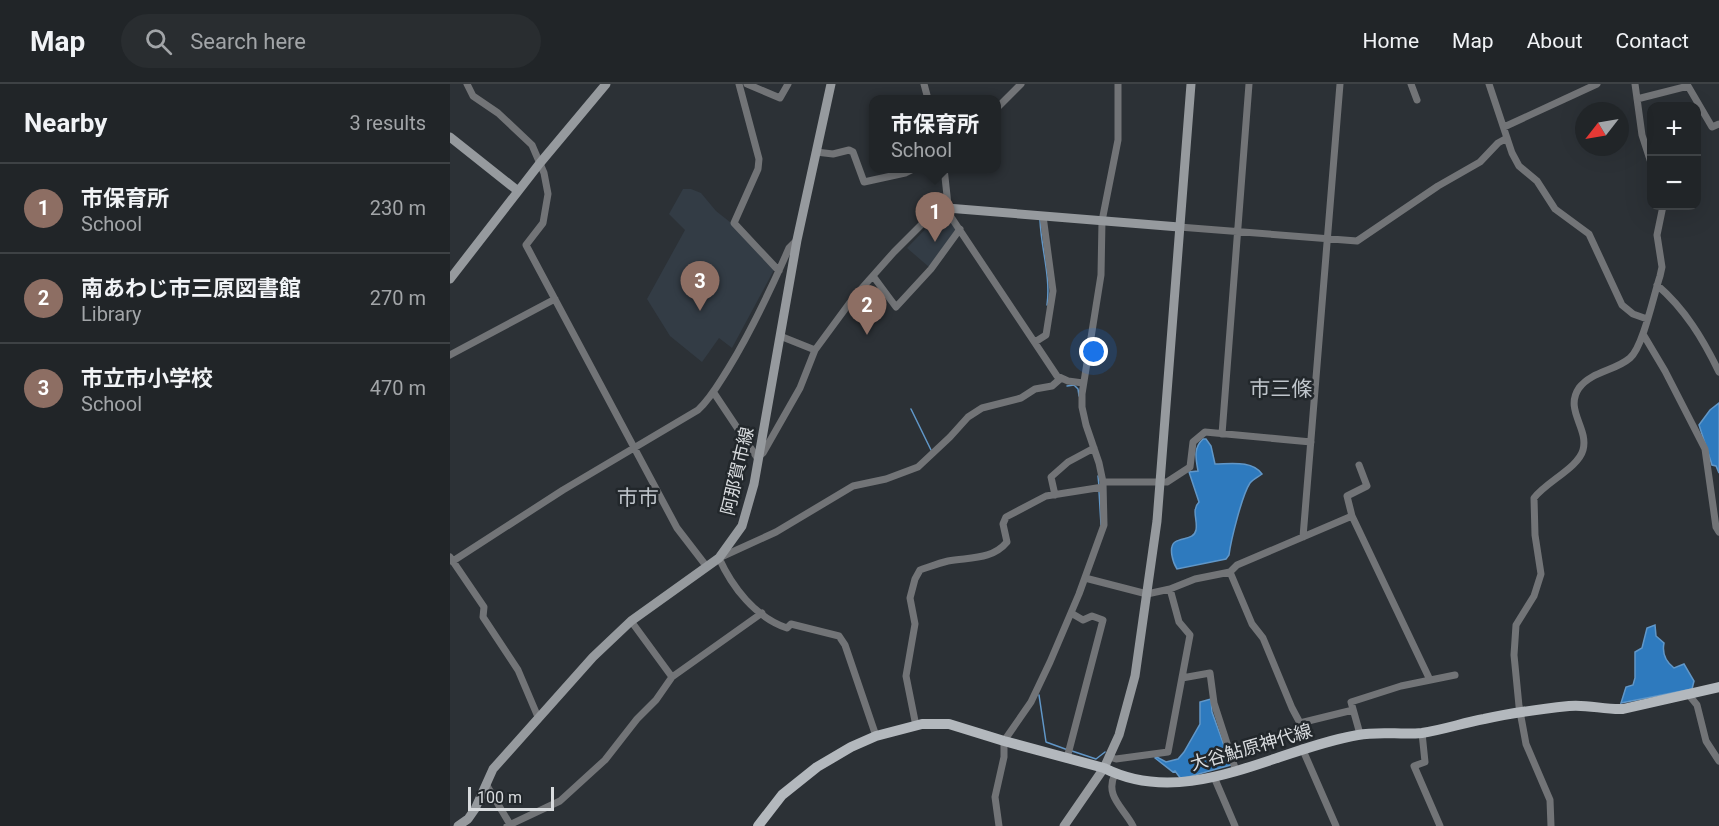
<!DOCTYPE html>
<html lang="en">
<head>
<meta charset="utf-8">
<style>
  :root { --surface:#212528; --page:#292d30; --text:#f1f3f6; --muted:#a2a5a8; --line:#3e4245; --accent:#f59b96 }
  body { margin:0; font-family:Roboto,"Noto Sans JP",sans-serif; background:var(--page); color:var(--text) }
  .controls { position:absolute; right:18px; top:18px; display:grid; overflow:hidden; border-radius:12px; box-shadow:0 6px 24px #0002 }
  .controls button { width:54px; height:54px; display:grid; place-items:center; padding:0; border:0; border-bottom:2px solid var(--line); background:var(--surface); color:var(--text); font:30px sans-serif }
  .compass { position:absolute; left:1125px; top:18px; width:54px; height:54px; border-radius:50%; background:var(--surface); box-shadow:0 6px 24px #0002; rotate:239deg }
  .scale { position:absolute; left:18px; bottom:15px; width:86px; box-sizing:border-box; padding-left:6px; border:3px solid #d8dbde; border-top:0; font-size:16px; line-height:21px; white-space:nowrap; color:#d8dbde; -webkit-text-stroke:4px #22272b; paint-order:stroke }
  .you { position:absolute; left:644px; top:268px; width:21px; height:21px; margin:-15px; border:4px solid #fff; border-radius:50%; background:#1a73e8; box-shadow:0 0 0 9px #1a73e833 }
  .badge { display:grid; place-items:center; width:39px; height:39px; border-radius:50%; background:var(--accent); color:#fff; font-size:20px; font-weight:700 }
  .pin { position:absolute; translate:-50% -50px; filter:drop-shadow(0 2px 3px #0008) }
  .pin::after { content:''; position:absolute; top:32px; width:21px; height:18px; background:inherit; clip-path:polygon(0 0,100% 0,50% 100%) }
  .popup { position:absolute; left:419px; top:11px; width:132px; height:78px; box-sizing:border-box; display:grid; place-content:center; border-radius:12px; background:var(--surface); filter:drop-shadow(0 2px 4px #0005); font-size:20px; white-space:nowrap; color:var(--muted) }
  .popup b { font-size:22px; color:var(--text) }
  .popup::after { content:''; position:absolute; left:50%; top:100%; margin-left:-12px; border:12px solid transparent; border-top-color:var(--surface) }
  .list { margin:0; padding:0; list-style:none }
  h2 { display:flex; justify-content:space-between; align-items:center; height:78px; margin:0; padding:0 24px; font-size:26px }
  h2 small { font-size:20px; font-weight:400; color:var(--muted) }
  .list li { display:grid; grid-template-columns:39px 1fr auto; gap:18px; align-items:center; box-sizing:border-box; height:90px; padding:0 24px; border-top:2px solid var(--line) }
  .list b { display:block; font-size:22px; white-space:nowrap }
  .list p { margin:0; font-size:20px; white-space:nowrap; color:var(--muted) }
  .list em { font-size:20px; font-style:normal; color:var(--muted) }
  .icon { flex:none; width:33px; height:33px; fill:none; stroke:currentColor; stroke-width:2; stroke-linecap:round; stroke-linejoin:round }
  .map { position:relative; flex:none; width:1269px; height:742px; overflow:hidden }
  header { display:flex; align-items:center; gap:36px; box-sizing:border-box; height:84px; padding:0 30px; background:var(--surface); border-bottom:2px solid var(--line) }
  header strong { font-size:28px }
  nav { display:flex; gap:33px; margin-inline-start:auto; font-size:21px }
  .search { width:420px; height:54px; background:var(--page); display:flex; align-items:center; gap:15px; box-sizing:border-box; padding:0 21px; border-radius:33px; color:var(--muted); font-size:22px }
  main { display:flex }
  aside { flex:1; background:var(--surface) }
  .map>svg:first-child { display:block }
</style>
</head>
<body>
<header>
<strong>Map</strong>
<div class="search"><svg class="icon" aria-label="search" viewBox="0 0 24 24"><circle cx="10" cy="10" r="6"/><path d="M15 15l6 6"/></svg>Search here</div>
<nav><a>Home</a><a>Map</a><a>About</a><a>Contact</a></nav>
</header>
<main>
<aside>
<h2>Nearby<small>3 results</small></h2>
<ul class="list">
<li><span class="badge" style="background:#8d6e63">1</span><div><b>市保育所</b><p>School</p></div><em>230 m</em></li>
<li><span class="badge" style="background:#8d6e63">2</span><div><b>南あわじ市三原図書館</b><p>Library</p></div><em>270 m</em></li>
<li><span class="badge" style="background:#8d6e63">3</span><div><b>市立市小学校</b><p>School</p></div><em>470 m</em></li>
</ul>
</aside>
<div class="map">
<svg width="1269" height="742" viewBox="0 0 1269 742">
  <rect width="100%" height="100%" fill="#2c3136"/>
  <path fill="#333c45" d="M233,105h8l10,4 15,18 19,15 40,42 -43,80 -13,-10 -17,24 -32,-26 -23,-37 38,-69 -16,-16z
    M495,128l11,17 -27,38 -22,-19 34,-35z"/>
  <path fill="#2e7abe" stroke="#6197c8" stroke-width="1.5" d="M1269,319v70l-3,-7 -4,-1 -13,-40 11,-15z
    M753,355h3l5,7 4,18c15,0 37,-4 47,10 -4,3 -9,5 -12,9 -8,12 -19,57 -21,72l-3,4 -49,10c-4,-6 -9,-22 -2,-27 7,-5 19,-2 21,-12 2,-10 -5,-20 3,-28l-10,-30 9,-1c-2,-12 -5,-23 5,-32z
    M1205,541l1,11 8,7c-2,10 2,19 10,25l10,-4 10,17 -2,8 -71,14 5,-16 7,-2 2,-7v-26l7,-4 5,-20z
    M761,615l1,13 19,53 -50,14 -6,-8 -2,1 -18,-14 2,-1 9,5 12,-3 6,-7 16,-28v-22z"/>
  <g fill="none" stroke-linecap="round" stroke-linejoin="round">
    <path stroke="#6197c8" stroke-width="1.5" d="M590,136c1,28 11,57 7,85
      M617,302l7,-1 4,4 1,7
      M461,325l20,41
      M648,392l1,10
      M649,407l2,34
      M589,611l7,47 22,8
      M622,667l24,8 9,-7"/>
    <path stroke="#727477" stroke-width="7" d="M17,0l6,12 25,17 34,32 12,28 4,21 -5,29 -17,22 151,283 30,39
      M289,0l20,75 -1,10 -24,54 45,48
      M297,0l33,14 8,-14
      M474,0l4,15
      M961,0l6,16
      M1039,0l23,69 7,13 18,15 18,28 34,25 33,71 11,9 14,5
      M1185,0l7,51 10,31
      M1187,15l51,-13 24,41 7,-3
      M546,25l25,-25
      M1054,43l93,-43
      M366,68l17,2 16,-4 4,2 11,30 41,-9 10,-5
      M494,84l5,46 108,162 11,5 15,2
      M729,143l178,14 81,-55 42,-24 18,-19 9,-5
      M423,192l23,31 35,-38 29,-40
      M1207,201c28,24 46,54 62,87
      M1193,250l22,37 40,78 11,78 3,5
      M330,252l35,14 39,-53 40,-45 44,-44h9
      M585,258l11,-7 7,-44 -10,-75
      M0,271l105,-56
      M264,309l44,66
      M772,350l27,-350
      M309,372l4,-3 37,-65 15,-38
      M909,381l8,21 -20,10 5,20 78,164
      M653,398h64l23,-15 3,-25 12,-10 106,10
      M605,411l-4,-18 17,-15 26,-14
      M853,453l37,-453
      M0,473l34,50 -1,10 35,53 20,47
      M0,477h3l110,-71 135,-80c13,-12 21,-27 30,-41 24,-39 43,-80 61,-121l8,-8
      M780,488l22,52 11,14 29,70 8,15 53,-13
      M635,494l62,16 23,-5 9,33 11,13 -22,117 -52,7 -7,-2
      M720,505l25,-10 35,-7 7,-7 115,-49
      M181,537l41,56
      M732,594l28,-5 4,30 22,68
      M1238,610l9,11 9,36 13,20
      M466,642l-10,-50 9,-52 -5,-26 5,-19 5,-9c9,-3 19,-7 28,-9 22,-4 44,-1 59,-19l-4,-18 3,-7 40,-21 57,-9
      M972,649l3,29 -11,4 26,60
      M910,650l-9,-32 50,-16 54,-11
      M426,652l-31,-91 -6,-9 -48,-12 -4,4c-32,-11 -55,-41 -68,-70l57,-26 77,-46 33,-7 32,-12 32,-30 18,-20 14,-9 39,-10 14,-9 17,-3 8,-7
      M852,664l34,78
      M617,674l36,-138 -11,-4 -9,4 -12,-7
      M665,690c-11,22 9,34 18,52
      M764,693l21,49
      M36,700l25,42
      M57,742l53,-25 45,-41 32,-41 19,-19 16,-23 90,-64
      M549,742l-4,-29 9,-40v-16l27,-39 19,-40 29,-68 25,-69 -1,-43 -4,-19 -13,-38 -4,-18v-13l19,-119 1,-54 16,-81v-56
      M1101,742l-1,-26 -24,-56 -7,-38 -5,-51 2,-30 18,-29 7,-22 -6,-39 -1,-37c12,-16 44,-30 49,-48 6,-22 -19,-40 -4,-62 13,-17 36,-17 51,-30 13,-11 24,-64 30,-82l2,-9 -5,-32 6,-29"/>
    <path stroke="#969a9e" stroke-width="9" d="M0,53l68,54
      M497,124l232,19
      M0,195l90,-116 66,-79
      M8,742l10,-7 7,-10 18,-40 100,-112 38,-36 88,-63 23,-32 12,-42 43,-244 34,-156
      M614,742l40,-58 15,-33 16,-59 22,-155 34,-437"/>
    <path stroke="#b3b8bd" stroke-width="10" d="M308,742l24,-31 35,-28 34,-20 25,-11 46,-12h27l55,17 100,27c83,42 171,-19 254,-33 21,-4 43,0 64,-2 20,-3 41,-10 62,-14 27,-6 57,-10 85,-13 18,-2 36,4 54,3l96,-22"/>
  </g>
  <g text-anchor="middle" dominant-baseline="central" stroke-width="5" stroke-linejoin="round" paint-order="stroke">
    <g font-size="18" fill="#d8dbde" stroke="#22272b">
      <text transform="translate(287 387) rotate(-77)">阿那賀市線</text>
      <text transform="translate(801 663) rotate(-16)">大谷鮎原神代線</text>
    </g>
    <g font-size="21" fill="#bfc5cb" stroke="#22272b">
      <text x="831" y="305">市三條</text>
      <text x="188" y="414">市市</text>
    </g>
  </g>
</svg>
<div class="controls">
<button>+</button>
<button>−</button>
</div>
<svg class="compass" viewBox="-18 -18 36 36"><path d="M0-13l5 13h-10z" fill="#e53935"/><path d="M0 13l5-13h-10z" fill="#a2a5a8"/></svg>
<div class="scale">100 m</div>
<div class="you"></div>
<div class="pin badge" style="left:485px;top:158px;background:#8d6e63">1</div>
<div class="popup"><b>市保育所</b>School</div>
<div class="pin badge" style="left:417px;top:251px;background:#8d6e63">2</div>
<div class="pin badge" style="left:250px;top:227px;background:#8d6e63">3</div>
</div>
</main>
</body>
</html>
